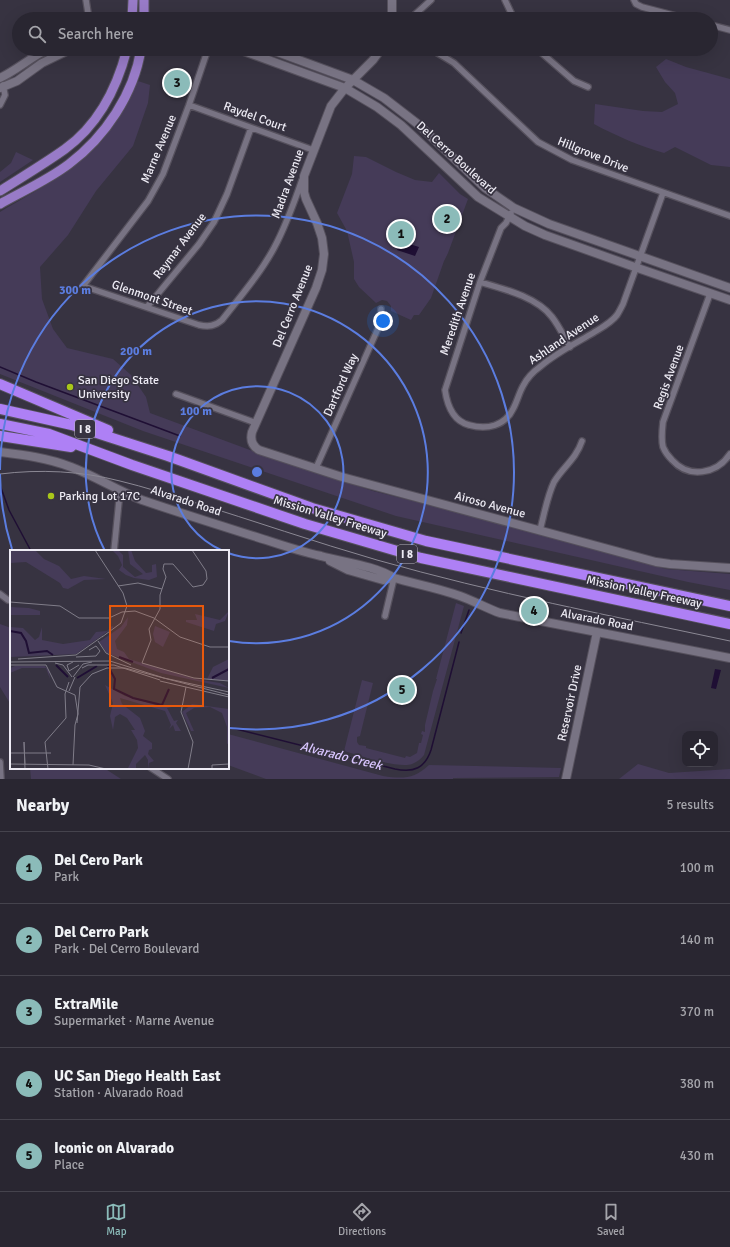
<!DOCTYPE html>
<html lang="en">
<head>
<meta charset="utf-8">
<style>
  :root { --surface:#292631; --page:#35323d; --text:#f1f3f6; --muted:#a5a5ab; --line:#45434d; --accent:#8bbbb9 }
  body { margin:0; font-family:Signika,sans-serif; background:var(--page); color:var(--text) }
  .controls { position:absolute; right:12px; bottom:12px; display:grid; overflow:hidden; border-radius:8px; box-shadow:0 4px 16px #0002 }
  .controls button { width:36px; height:36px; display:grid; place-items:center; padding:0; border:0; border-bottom:1px solid var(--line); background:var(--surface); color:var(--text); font:20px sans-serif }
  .you { position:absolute; left:383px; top:321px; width:14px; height:14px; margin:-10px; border:3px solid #fff; border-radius:50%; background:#1a73e8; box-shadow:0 0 0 6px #1a73e833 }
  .badge { display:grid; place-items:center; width:26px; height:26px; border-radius:50%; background:var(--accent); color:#111; font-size:13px; font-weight:700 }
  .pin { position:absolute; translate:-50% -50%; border:2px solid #fff; box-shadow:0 1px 4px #0006 }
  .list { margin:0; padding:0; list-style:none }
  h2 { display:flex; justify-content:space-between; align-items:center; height:52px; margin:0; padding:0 16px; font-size:17px }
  h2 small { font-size:13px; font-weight:400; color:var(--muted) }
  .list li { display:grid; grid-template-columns:26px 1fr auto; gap:12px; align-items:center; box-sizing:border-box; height:72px; padding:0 16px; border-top:1px solid var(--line) }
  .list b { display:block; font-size:15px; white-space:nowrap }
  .list p { margin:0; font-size:13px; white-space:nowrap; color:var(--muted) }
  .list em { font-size:13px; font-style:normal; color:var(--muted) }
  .icon { flex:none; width:22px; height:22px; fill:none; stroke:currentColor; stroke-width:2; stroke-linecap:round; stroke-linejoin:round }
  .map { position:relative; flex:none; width:730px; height:779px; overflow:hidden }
  .search { position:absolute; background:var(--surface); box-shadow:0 4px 16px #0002; left:12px; right:12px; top:12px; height:44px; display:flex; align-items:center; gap:10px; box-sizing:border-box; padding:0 14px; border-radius:22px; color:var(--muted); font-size:15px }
  .sheet { height:412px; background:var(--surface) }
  nav { display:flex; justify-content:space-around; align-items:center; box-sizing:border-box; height:56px; border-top:1px solid var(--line); background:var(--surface); font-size:11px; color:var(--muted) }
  nav a { display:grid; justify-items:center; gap:2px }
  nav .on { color:var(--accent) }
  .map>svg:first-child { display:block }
</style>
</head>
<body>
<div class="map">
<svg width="730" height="779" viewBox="0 0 730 779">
  <rect width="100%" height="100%" fill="#373341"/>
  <path fill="#453b58" d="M666,59l20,8 44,12v88l-19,-2 -36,-18 -11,6c-24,-7 -48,-17 -70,-29l1,-20 48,7 19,1 16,-8 -3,-11 -10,-11 -9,-15z
    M138,81l12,4 -2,18 -15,43 -37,45 -28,44 -28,32 2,32 11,30 14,19 46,11 18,16 15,22 4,16 108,40 115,38 92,23 201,55 64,5v16l-42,-8 -292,-66 -253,-85 -143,-57v-162c35,-21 71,-39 100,-69 16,-18 27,-40 38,-62z
    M16,152l17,8 -33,22v-10l11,-9z
    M354,156l12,1 30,15 19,8 17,2 7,-9 21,21 8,5 -20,54 -4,8 -13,37 -12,17h-5l-3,5 -20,-9v-5l-4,-5 -5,-1 -6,3 -17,-16 -5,-8v-17l-7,-31 -10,-18 15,-39z
    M456,603l8,3 -40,149c-3,4 -7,7 -12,9 -13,5 -54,-9 -68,-13l18,-71 11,3 -13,53 -3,1v5l2,3 7,1v2l39,10 1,-2 4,1 7,-4 2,-10h2l2,-8 -2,-1 1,-3 3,1v-7l8,-34 4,-12h-1z
    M0,624l11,4v77l-11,-18z
    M228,734l155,42c20,3 31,3 46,-11l132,3 -2,9 -106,1v1h-187l-38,-14z
    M638,764l31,9 61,-4v10h-111z
    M30,768h74l17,11h-90z"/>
  <path fill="#1f0f34" d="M400,241l19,6 -4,9 -18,-6z
    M715,669l6,1 -5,19 -5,-1z"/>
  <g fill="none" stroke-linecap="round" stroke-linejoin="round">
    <path stroke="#1f0f34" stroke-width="1.5" d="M0,367l36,15 144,54
      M0,485l9,25 22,41
      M461,633l8,-23
      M228,727l167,42c19,4 30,-1 36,-19l28,-108"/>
    <defs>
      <path id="street" d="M86,0l3,19
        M505,0l9,19
        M634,0l2,4 6,3 46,12
        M410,19l21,-19
        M711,25l19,5
        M208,49l-19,56 -26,69 -15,27 -65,85 116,39c10,2 16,1 23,-5 18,-23 38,-46 52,-72 12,-22 20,-45 28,-68
        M431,49l23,14 84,79 34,18 158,56
        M537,49l37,32 14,6
        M0,105l5,-10 -2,-10
        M189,105l124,45
        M511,213l-5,10 -5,5 -21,54 -35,108c2,14 8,31 24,35 18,5 36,1 44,-16 4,-7 6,-16 10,-23 4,-8 11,-15 18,-20 15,-13 35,-23 52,-33 8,-5 18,-10 24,-18 2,-3 4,-7 6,-11l40,-111
        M480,282c24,7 57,15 72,35 7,9 12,20 18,30
        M710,294l-47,128c-1,9 -2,17 0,25 2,5 5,9 9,13 17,19 45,14 58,-6
        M147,307l52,-63 15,-22 13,-28 24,-66
        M176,394l80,29
        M316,468l64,-144 1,-15
        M540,530c4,-15 7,-33 14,-48 9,-15 22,-23 28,-41
        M114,551l6,-60
        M0,594l8,6
        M385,616l9,-38
        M0,762l1,17
        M151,768l17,11"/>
      <path id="secondary" d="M392,0v19
        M238,49l107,39 32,19 24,18 77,72 47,29 20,9 84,30 101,35
        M269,49l84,31 31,18 35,27 66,63 29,20 35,16 181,64
        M381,49l-8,11 -28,28 -14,18 -27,70v16l2,7 11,24 5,15 2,16 -2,16 -6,18 -64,144c-2,8 0,14 7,18l83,27 314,85 14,2 60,4
        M0,78c17,-8 31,-21 48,-29
        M0,88l17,-7 25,-18 29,-14
        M0,452c24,3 48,6 71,15 24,9 47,24 71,33 41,14 83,27 124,40 18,6 37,12 55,16 22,6 55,10 73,22 22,6 44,10 66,18 14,5 26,12 40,17l230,45
        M330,561l18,9 35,10 11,-2
        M566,779l31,-147"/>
      <path id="primary" d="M132,19l1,-19
        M144,19v-19
        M0,191c22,-14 44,-27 65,-42 33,-24 52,-61 62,-100
        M0,204c23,-13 48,-24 69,-40 36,-27 65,-70 72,-115"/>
      <path id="highway" d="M0,384l108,46
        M0,409l72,16 96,31 144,52 114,33 304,65
        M0,424l49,10 83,31 173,59 116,34 309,66
        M0,436l71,11"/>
    </defs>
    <use href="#street" stroke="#55505c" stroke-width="8"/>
    <use href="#secondary" stroke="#55505c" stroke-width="10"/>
    <use href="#primary" stroke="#55505c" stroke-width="11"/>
    <use href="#highway" stroke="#55505c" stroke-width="12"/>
    <use href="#street" stroke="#787383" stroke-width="5.5"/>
    <use href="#secondary" stroke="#787383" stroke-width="8"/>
    <use href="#primary" stroke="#987bc7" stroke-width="9"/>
    <use href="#highway" stroke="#ae80f5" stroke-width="10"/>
    <path stroke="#8b8894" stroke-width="1" d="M0,474c40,-5 81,-3 120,7 25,6 49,14 73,21 61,19 122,40 184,58 116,33 235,56 353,81"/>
  </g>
  <g fill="none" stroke="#5b7de0" stroke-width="2">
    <path d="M223 551A86 86 0 1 1 228 553"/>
    <path d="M105 551A171 171 0 1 1 229 641"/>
    <path d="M12 549A257 257 0 0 1 0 474M0 470A257 257 0 1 1 230 728"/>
  </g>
  <g fill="#a9c71a" stroke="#373341" stroke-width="1.5">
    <circle cx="70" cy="387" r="4"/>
    <circle cx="51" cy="496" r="4"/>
  </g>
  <g text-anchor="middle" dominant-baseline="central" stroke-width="3.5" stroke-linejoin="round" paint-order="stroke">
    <g fill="#373341" stroke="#b6b4be" stroke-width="1">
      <rect x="75" y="420" width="20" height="18" rx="3"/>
      <rect x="397" y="545" width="20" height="18" rx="3"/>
    </g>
    <g font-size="11" font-weight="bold" fill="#edebf4">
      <text x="85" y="429">I 8</text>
      <text x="407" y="554">I 8</text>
    </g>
    <g font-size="12" fill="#edebf4" stroke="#373341">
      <text transform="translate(255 117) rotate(20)">Raydel Court</text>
      <text transform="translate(159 149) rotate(-67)">Marne Avenue</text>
      <text transform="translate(593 155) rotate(22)">Hillgrove Drive</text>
      <text transform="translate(456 158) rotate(42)">Del Cerro Boulevard</text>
      <text transform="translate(288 184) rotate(-70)">Madra Avenue</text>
      <text transform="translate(180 246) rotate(-53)">Raymar Avenue</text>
      <text transform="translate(152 298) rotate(19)">Glenmont Street</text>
      <text transform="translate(293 306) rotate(-68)">Del Cerro Avenue</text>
      <text transform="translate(458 314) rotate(-71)">Meredith Avenue</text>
      <text transform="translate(564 339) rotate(-34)">Ashland Avenue</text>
      <text transform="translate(669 377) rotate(-70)">Regis Avenue</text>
      <text transform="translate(341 385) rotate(-66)">Dartford Way</text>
      <text transform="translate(186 501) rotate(18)">Alvarado Road</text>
      <text transform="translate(490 505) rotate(15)">Airoso Avenue</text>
      <text transform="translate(330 517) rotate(17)">Mission Valley Freeway</text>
      <text transform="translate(644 592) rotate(12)">Mission Valley Freeway</text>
      <text transform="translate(597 620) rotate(11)">Alvarado Road</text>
      <text transform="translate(570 703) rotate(-78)">Reservoir Drive</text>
    </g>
    <g font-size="12" fill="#edebf4" stroke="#373341" text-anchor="start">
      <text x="78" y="380">San Diego State<tspan x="78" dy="14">University</tspan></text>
      <text x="59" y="496">Parking Lot 17C</text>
    </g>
    <g font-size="13" font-style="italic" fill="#d9c6ff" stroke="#373341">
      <text transform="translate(341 756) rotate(14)">Alvarado Creek</text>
    </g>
  </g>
  <g transform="translate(10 550)">
    <rect width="219" height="219" fill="#373341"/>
    <path d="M0,0h25l9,9 15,7 12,13 13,-3 22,3 -22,1 -16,9 -5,-1 -3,-5 -34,-21 -16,1zM102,0h6l5,5v12l12,10 8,-3 -13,-10 -2,-14h3l4,11 11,12 6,-1v-7l4,-1 1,13 -8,3 -15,-2 -8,-3 -7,-5 3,-5 -4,-9zM0,57l19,1 11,3v4h-30zM219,61l-4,10 -9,3 -2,7 -28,-9v-2h11l-2,-6 25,6zM118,67l-1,8 -12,16 2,8 7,3 5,7 66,20 25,4 9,5 -68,-15 -54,-20 -8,-11 22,-15zM102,76l2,1 -38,27 -66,3v-30l13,1 12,12 4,-3 3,-10v13l21,4 27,-4 6,-8 11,-1zM145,76l15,6 -7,15 -8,-5 -2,-8zM219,109v22l-22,-2 6,-12zM5,116h30l4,5 1,8 -4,-11h-24l-12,5v-5zM95,135l20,11 34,10 23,-1 -15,3 7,13 4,-1 -2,3 5,8h-6l-2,-6 -4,4 2,-4 -6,-14 -45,-13 2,6 18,14 5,13 -2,5 9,7v6l-3,1 -1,4 6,7 -5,2 -1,6v-9l-3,-5 -9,9v5l-8,-1 10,-20 -1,-8 -6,-10h4l-8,-12 -7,-4 -5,3 -2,13 -3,-14 3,-13zM182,154l37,5v34l-2,1v-17l-5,-14 -12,-6 -16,1 -8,5 8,18h-3l-9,-19z" fill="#453b58"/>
    <path fill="none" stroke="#1f0f34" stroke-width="2" d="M0,81l11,2 5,8 3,12 18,-2 6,4M109,107l14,5M46,115l12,12M98,116l7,13 -1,10 19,9 29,7 7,-16M67,128l20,-12M202,128l17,-9"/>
    <path fill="none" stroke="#807d89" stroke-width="1" d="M85,0l28,43 4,13 -6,17 -19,14M182,0l14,21 1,8 -4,6 -10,2 -20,-23h-9l-1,5 3,8 -6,18v14l-11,20 2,11 -9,23 52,15 35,3M108,36l20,-3 24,6M0,52l50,4 19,12h30l13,-6 13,-1 19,7 26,19 30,10h19M88,91l8,12 25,12M66,107l20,-1 4,-5 -4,-5 -7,4M8,109l58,-4 27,-19M0,112l100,-1 54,17 65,14M63,112l-6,3 2,6 10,-6M45,113l8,2 9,12M0,115h36l11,22 18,8 3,19 -3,11 -2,40M72,118l6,-3h26l46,15M63,127l10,-13 9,-2M150,131l69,16M176,137l-5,25 12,30 -5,27M59,141l6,-14M67,173l3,-36 12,-13 15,-6h18l104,27M0,203h41M0,214l79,1 17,4M15,215l-1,-23 1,27M38,219l-3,-27 21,-24 -1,-24 4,-12M202,219v-4l17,-1"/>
    <path fill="#e8590c" fill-opacity="0.15" stroke="#e8590c" stroke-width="2" d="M100,56h93v100h-93z"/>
    <rect width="219" height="219" fill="none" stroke="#edebf4" stroke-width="2"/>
  </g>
  <circle cx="257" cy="472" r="6" fill="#5b7de0" stroke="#373341" stroke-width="2"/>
  <g font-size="12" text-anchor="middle" font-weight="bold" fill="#5b7de0" stroke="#373341" stroke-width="3.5" stroke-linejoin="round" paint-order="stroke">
    <text x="75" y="294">300 m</text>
    <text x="136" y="355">200 m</text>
    <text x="196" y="415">100 m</text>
  </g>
</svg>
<div class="controls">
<button><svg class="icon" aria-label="locate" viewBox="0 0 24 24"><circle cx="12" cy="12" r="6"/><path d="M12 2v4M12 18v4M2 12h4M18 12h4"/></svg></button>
</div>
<div class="you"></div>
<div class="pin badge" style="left:401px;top:234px">1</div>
<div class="pin badge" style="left:447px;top:219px">2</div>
<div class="pin badge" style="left:177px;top:83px">3</div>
<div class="pin badge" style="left:534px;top:611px">4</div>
<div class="pin badge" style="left:402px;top:690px">5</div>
<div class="search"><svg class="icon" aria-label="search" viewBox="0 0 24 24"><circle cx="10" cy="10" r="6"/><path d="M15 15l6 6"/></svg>Search here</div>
</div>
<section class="sheet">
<h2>Nearby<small>5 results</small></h2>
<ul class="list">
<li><span class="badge">1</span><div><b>Del Cero Park</b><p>Park</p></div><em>100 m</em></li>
<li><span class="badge">2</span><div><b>Del Cerro Park</b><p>Park · Del Cerro Boulevard</p></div><em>140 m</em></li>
<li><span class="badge">3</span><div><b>ExtraMile</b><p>Supermarket · Marne Avenue</p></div><em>370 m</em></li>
<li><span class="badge">4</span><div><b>UC San Diego Health East</b><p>Station · Alvarado Road</p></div><em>380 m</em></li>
<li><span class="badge">5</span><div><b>Iconic on Alvarado</b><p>Place</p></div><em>430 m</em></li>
</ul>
</section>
<nav>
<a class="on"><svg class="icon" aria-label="map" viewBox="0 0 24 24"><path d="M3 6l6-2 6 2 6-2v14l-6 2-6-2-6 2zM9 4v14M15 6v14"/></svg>Map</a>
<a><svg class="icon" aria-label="directions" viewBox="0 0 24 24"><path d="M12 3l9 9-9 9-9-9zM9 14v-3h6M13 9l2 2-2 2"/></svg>Directions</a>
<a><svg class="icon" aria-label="saved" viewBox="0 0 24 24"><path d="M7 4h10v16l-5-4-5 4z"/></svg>Saved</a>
</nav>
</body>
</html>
